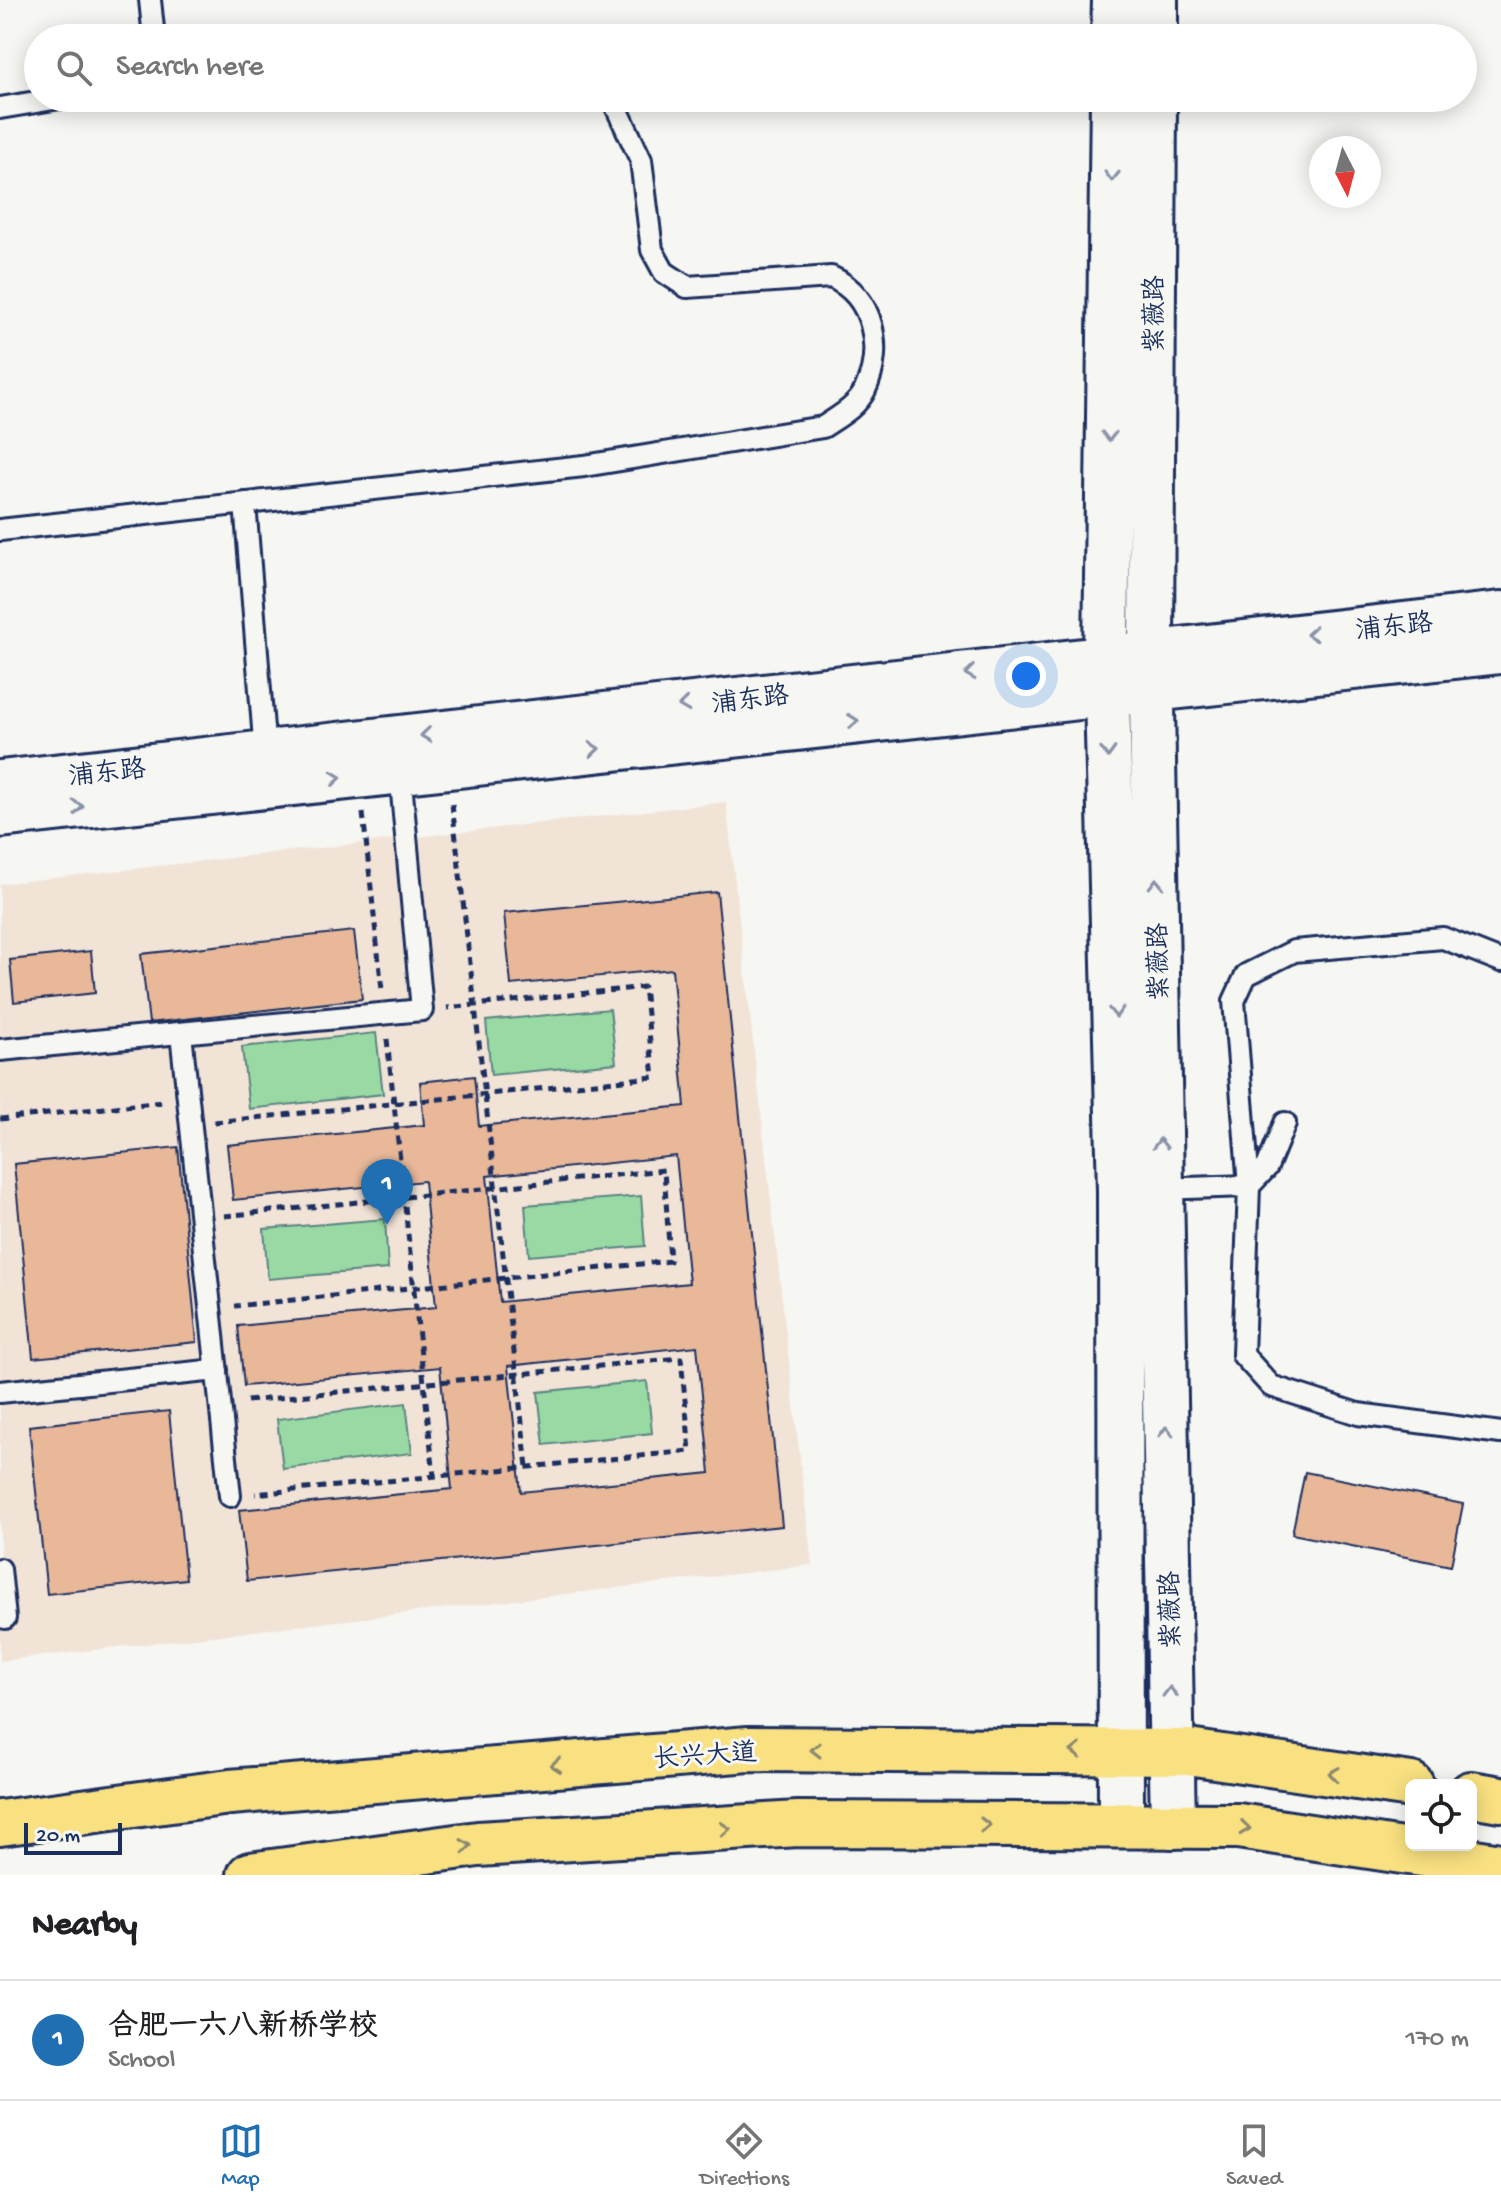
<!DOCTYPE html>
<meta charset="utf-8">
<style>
:root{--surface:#fff;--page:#f6f6f6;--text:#202124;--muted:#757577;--line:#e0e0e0;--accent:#1f6fb2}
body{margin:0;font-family:"Gochi Hand","LXGW WenKai TC",sans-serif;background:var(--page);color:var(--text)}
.controls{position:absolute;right:24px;bottom:24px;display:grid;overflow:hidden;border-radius:12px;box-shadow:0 4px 20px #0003}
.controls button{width:72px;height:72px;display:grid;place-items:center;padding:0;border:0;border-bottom:2px solid var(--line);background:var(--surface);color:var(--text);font:40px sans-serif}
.compass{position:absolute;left:1309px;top:136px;width:72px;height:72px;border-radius:50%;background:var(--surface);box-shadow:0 4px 20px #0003;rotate:174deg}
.scale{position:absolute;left:24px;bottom:20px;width:98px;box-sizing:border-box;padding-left:8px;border:4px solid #1b2f5e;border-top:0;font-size:22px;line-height:28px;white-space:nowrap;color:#1b2f5e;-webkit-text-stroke:6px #f6f6f2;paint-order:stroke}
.you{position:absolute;left:1026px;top:676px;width:28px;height:28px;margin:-20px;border:6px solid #fff;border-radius:50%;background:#1a73e8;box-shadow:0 0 0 12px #1a73e833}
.badge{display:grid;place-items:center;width:52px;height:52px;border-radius:50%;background:var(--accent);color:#fff;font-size:26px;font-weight:700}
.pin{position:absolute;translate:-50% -66px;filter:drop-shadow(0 2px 4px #0008)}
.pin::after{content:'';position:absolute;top:42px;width:28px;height:24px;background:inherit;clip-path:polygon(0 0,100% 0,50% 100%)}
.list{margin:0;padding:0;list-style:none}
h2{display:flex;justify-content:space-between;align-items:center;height:104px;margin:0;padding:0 32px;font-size:34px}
h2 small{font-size:26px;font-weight:400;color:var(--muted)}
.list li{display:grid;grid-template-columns:52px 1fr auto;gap:24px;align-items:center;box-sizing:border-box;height:120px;padding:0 32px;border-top:2px solid var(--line)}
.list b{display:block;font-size:30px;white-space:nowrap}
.list p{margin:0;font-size:26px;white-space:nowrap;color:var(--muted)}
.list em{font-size:26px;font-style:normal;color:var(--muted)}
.icon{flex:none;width:44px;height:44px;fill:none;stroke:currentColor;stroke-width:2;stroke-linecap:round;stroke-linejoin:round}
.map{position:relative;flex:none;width:1501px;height:1875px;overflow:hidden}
.search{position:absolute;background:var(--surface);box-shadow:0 4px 20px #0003;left:24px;right:24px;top:24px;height:88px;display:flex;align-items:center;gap:20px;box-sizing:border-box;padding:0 28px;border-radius:44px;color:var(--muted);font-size:30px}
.sheet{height:224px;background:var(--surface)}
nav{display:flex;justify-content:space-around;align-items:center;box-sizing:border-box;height:112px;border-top:2px solid var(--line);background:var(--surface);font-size:22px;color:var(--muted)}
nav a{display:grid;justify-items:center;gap:4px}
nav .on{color:var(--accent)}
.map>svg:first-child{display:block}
</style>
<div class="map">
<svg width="1501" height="1875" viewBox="0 0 1501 1875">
<rect width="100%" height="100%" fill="#f6f6f2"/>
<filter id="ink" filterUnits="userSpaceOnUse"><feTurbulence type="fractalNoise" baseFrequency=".0125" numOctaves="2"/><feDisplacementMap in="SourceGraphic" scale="16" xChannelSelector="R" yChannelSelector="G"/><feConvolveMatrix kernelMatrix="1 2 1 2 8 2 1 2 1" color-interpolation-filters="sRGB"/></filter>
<g filter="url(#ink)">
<path fill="#f2e3d7" d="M726,802L812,1565L0,1661V884Z"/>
<path fill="#99daa4" stroke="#5a8481" stroke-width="2" d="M610,1009L616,1063L491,1075L486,1021Z
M376,1033L383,1094L249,1109L242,1047Z
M641,1196L645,1246L529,1256L525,1205Z
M385,1219L388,1269L268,1279L264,1229Z
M647,1381L652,1433L544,1445L538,1392Z
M406,1403L412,1453L283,1469L277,1419Z"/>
<path fill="#e8b899" stroke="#1b2f5e" stroke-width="2" fill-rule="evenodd" d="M717,892L782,1526L247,1581L239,1510L452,1489L440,1367L244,1386L238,1326L436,1307L424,1181L233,1200L227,1145L424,1125L420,1082L474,1076L479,1126L685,1106L672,969L511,985L504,913ZM676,1156L689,1283L500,1302L487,1176ZM697,1346L710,1473L521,1492L508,1366Z
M354,931L362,999L149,1023L141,954Z
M91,951L95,993L14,1002L10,960Z
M178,1147L197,1342L33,1358L14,1164Z
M169,1411L186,1579L47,1594L29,1426Z
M1305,1472L1463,1504L1451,1566L1292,1534Z"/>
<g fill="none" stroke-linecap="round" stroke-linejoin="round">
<defs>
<path id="lane" d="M150,0L154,38
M0,108L60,98
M245,503L265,753
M0,530L584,466L823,427C838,417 857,407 865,390C884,349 874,296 831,277L687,287L664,272L652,250L641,160L612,98
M1501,961L1443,938L1294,951L1246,975L1234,1001L1249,1186L1243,1355L1271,1386L1358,1414L1501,1433
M181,1033L230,1496
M0,1050L422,1010L400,771
M1156,1189L1249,1186L1267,1167L1285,1123
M0,1392L217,1370
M0,1569L5,1618"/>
<path id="secondary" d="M1114,38L1115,0
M1155,38V0
M1113,98L1106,657L1120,1191L1121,1825
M1154,98L1151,652L1173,1826
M0,783L1501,614
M0,815L1501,651"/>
<path id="primary" d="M1471,1794L1501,1799
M0,1823L230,1792L749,1749L1188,1752L1411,1785
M250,1875L478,1844L798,1824L1238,1826L1501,1866"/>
</defs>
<use href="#lane" stroke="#1b2f5e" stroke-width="26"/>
<use href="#secondary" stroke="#1b2f5e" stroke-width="50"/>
<use href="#primary" stroke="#1b2f5e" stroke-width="50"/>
<path stroke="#1b2f5e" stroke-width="5" stroke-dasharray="8 6" stroke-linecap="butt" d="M452,804L527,1467
M363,813L382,990
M387,1039L434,1476
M0,1119L163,1102
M214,1122L654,1077L644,987L447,1008
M224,1216L664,1170L670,1261L235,1306
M247,1401L681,1358L690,1451L255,1494"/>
<use href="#lane" stroke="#f6f6f2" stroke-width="20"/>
<use href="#secondary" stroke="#f6f6f2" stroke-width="44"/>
<use href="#primary" stroke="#f9e181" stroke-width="44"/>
</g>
<defs><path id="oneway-chevron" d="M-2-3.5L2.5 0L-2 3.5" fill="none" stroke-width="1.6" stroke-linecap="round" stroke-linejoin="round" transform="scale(2)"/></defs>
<g stroke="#8892a8">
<use href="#oneway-chevron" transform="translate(1112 176) rotate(91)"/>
<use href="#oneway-chevron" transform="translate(1109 436) rotate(91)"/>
<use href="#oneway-chevron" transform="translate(1312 634) rotate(174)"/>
<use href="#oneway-chevron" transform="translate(970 673) rotate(173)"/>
<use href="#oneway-chevron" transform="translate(684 705) rotate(173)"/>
<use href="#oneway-chevron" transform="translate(853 721) rotate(-6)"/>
<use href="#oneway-chevron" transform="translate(426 735) rotate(174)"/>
<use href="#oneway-chevron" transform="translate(594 749) rotate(-6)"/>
<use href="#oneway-chevron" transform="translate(1108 752) rotate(88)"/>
<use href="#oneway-chevron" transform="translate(336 778) rotate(-6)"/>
<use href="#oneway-chevron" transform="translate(78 807) rotate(-6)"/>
<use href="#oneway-chevron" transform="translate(1156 884) rotate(-91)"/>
<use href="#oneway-chevron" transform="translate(1116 1012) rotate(88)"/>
<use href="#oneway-chevron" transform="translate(1160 1144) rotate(-91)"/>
<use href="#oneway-chevron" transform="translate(1166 1432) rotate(-91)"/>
<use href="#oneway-chevron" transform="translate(1170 1692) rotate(-91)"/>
</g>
<g stroke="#8a8870">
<use href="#oneway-chevron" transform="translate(816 1750) rotate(-180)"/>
<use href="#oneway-chevron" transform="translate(1076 1751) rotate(-180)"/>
<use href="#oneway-chevron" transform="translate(556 1765) rotate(175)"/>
<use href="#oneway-chevron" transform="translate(1334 1774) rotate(-171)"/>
<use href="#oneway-chevron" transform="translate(985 1825)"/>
<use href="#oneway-chevron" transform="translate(1245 1828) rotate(7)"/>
<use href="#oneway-chevron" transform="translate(725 1829) rotate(-4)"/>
<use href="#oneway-chevron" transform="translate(466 1846) rotate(-8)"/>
</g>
</g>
<g text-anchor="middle" stroke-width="6" stroke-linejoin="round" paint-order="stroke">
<g font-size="26" fill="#1b2f5e" stroke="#f6f6f2">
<text transform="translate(1153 314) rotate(-90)" y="9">紫薇路</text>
<text transform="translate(1394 625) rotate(-6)" y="9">浦东路</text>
<text transform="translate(750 698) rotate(-7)" y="9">浦东路</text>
<text transform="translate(107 771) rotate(-6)" y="9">浦东路</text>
<text transform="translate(1157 962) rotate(-91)" y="9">紫薇路</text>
<text transform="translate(1169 1610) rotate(-91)" y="9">紫薇路</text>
<text transform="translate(705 1754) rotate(-4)" y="9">长兴大道</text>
</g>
</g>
</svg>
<div class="controls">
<button><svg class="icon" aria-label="locate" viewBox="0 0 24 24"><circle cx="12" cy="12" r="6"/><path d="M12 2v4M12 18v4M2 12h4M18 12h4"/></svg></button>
</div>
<svg class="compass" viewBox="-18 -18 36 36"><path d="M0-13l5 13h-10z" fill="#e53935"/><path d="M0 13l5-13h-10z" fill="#757577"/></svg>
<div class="scale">20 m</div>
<div class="you"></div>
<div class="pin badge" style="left:387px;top:1225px">1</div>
<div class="search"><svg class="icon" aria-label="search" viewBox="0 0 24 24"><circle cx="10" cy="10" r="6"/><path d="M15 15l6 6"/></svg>Search here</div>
</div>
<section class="sheet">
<h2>Nearby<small></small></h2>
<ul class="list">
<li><span class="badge">1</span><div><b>合肥一六八新桥学校</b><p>School</p></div><em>170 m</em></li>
</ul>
</section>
<nav>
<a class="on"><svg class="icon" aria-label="map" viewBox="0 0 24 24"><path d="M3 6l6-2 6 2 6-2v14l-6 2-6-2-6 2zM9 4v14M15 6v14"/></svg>Map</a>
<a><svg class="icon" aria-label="directions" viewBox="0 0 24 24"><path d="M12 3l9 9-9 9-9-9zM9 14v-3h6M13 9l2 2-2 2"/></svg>Directions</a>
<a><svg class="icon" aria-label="saved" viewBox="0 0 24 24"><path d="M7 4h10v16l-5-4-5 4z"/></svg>Saved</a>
</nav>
